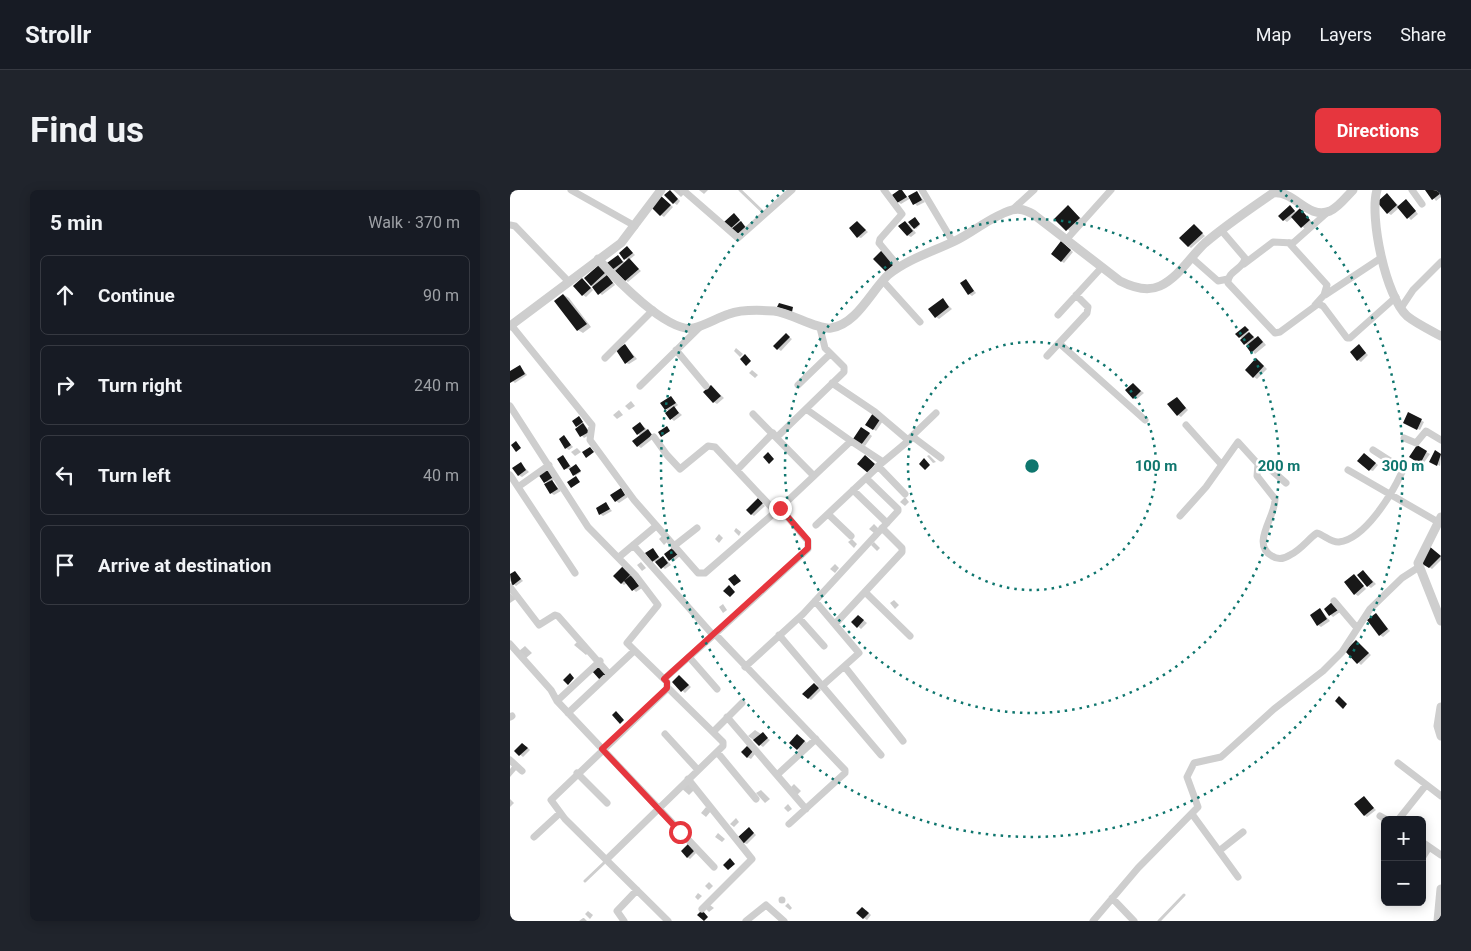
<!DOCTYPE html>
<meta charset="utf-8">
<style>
:root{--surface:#171b24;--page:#20242c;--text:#f1f3f6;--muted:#9ea1a6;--line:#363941;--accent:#e6363e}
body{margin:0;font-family:Roboto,sans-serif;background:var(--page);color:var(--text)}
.controls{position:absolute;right:15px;bottom:15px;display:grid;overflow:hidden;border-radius:8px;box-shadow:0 2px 12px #0003}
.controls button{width:45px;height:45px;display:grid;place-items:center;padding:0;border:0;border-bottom:1px solid var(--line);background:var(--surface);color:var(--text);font:25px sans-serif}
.stop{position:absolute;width:15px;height:15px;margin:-11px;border:4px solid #e6363e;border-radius:50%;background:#fff}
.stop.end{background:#e6363e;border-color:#fff;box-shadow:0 1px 5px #0008}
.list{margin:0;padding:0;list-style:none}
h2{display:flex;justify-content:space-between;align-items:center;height:65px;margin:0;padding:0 20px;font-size:21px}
h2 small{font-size:16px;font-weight:400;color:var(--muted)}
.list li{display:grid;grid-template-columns:32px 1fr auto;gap:15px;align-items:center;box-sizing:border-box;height:80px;margin:0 10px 10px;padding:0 10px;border:1px solid var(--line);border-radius:8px}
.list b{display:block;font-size:19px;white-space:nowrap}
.list em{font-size:16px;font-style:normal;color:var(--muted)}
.icon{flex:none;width:28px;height:28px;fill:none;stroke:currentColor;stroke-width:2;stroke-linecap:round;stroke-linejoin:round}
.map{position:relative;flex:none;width:931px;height:731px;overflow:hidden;border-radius:8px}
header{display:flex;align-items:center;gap:30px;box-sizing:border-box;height:70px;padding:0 25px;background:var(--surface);border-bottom:1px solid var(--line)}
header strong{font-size:24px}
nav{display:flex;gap:28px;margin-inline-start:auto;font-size:18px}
.intro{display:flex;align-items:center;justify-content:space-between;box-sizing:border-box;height:120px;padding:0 30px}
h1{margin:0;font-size:35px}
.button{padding:12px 22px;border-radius:8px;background:var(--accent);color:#fff;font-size:18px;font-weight:700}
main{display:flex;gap:30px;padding:0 30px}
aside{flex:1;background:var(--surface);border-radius:8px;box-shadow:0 2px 12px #0003}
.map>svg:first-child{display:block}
</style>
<header>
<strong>Strollr</strong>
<nav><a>Map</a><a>Layers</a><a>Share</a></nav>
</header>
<div class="intro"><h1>Find us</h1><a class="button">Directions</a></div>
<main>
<aside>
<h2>5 min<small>Walk · 370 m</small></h2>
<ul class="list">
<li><svg class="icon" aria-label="ahead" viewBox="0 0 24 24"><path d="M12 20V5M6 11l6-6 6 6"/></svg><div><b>Continue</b></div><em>90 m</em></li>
<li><svg class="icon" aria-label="right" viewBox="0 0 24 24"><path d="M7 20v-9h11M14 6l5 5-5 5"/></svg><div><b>Turn right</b></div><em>240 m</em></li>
<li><svg class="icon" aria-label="left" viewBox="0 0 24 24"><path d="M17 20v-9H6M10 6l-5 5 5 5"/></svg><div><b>Turn left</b></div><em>40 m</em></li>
<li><svg class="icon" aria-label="arrive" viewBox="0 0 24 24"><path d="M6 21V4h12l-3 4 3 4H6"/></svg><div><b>Arrive at destination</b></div></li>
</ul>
</aside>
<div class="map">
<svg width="931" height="731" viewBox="0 0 931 731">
<rect width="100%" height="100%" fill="#fff"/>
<path fill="#0003" d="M163,0H170L174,4L171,7Z
M189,0H198L194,4Z
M391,0L398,8L407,2L415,12L407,16L401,8L391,14L388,12Z
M918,0H931V7L926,11Z
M163,3L170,11L167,15L164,13Z
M877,4L889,16L896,11L899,13L908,24L901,30L889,18L881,25L878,23Z
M152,7L163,17L154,27L151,25Z
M558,17L574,31L562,43L546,29Z
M780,17L787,23L793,22L802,32L795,39L783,27L777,32L774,30L770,26Z
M224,24L239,40L230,48L215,32Z
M406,29L410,35L406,39L400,36L406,43L401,47L397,45L395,32L403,37Z
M347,32L358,42L351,48L348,47Z
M685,36L695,46L681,58L678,56Z
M554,55L563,62L554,73L551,71Z
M118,58L125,65L119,70L131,81L118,92L103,79L108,66L115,73L118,70L115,69Z
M90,76L105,95L92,105L81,95Z
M73,90L83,100L76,107L73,105Z
M456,90L466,103L462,106L459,104Z
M54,105L59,108L81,137L73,143L68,140Z
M433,110L442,119L429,129L426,127Z
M736,138L739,141L737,142L746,149L748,147L751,149L756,155L745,164L730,147Z
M279,147L282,149L271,161L268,159Z
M115,155L127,169L119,174L116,173Z
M849,156L858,165L851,172L848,170Z
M226,158L233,164L230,167L224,161Z
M749,171L757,179L747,189L744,187Z
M10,176L17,185L5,193L0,189V182Z
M242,180L248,185L245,188L239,183Z
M623,194L634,203L627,209L624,208Z
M201,196L214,208L207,214L204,212Z
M161,207L168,215L164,218L172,225L164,231L156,224L159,221L156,219Z
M667,208L678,220L671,227L668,225Z
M121,211L125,216L119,220L115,216Z
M109,220L113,225L107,229L103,225Z
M364,224L373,231L366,241L357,234Z
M899,224L914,232L910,240L895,232Z
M70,228L81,244L74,248L66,239L69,237L67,236Z
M130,233L145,247L131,258L128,256L131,246L128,244Z
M355,240L362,246L355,256L352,254Z
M54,247L63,257L59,260L56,258Z
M907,257L920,264L913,274L901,267Z
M67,258L71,262L65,266L61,262Z
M926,262L931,265L930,276L921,271Z
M419,265L426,272L423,273L417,266Z
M53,266L62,278L67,276L71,282L65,286L61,279H55Z
M857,266L868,275L863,281L860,280Z
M11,274L19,282L12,287L8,285Z
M30,285L47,288L42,291L51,301L44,305L41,303L38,294Z
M111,299L118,307L109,313L106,311Z
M395,307L399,312L395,316L390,312Z
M251,312L255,316L244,326L241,324Z
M96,314L102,321L93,326L90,324Z
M364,334L369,339L364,343L359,339Z
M226,338L231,342L229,346L224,341Z
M209,344L213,348L209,353L205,349Z
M152,346L157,352L154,355L149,349Z
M342,349L347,354L344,358L338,352Z
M364,352L370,358L367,361L361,355Z
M163,359L170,366L163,372L160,370Z
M143,360L151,369H156L161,375L155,379L147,372L142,371Z
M922,360L931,367V370L922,379L911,372Z
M131,372L136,378L132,381L127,375Z
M325,374L329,378L325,383L320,379Z
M114,376L132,398L126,402L117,393L114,395L111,393Z
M853,381L866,394L861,398L858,396Z
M5,382L13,391L6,396L0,391V386Z
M844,386L856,399L848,406L845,404Z
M0,403L6,409L0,413Z
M384,410L389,415L385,419L380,413Z
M213,414L217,420L213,423L209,417Z
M826,415L830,422L823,427L815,419Z
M810,419L820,431L811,437L808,435Z
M866,425L880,441L873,447L870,445Z
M351,428L357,433L351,439L343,432Z
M69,450L80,461L76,465L64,455Z
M846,451L861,465L851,475L837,461Z
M15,456L22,463L16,468L9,461Z
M170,486L181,497L175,503L163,492Z
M304,494L311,500L301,510L298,508Z
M245,540L260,550L253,557L238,546Z
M290,547L297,553L291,561L288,559Z
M16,556L20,560L13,567L6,561Z
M237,557L245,564L241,569L237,567Z
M3,575L7,579L0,587V579Z
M177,592L185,599L179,605L171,598Z
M284,594L291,601L287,605L281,597Z
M251,600L260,609L255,613L246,603Z
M854,608L866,620L857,627L854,625Z
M0,609L4,613L0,617Z
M278,614L282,619L278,622L274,618Z
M196,617L201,621L196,627L191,623Z
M226,628L229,632L224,637L220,634Z
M239,638L246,645L237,654L234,653Z
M208,643L215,649L212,652L205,647Z
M182,658L186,663L180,669L177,667Z
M199,692L203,696L199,700L195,696Z
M188,703L192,706L188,710L185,707Z
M268.5 710a3.5 3.5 0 1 1 7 0a3.5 3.5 0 1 1-7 0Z
M278,713L282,718L280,720L275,716Z
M200,715L204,718L199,722L195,718Z
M356,720L361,725L357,730L354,728Z
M78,721L83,725L80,729L75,724Z
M73,728H74L77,731H69Z"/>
<path fill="#181818" d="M160,0L168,9L163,14L154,5Z
M389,0H392L397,7L387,13L382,5Z
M915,0H931V3L922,10Z
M407,1L412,10L403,15L398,6Z
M877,3L887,15L877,24L867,12Z
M151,6L161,15L150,26L141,17Z
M896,9L906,21L897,29L887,17Z
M558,15L570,28L556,41L544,29Z
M780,15L785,21L773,31L768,26Z
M790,18L800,30L791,38L781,27Z
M224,23L230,30L220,39L214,32Z
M405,27L410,34L404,39L398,32Z
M231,31L236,38L226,47L220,40Z
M347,31L356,40L347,48L339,38Z
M395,31L403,41L397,46L388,36Z
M684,34L693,43L678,57L669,48Z
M551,51L561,60L551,72L541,64Z
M117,56L123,63L114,70L109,63Z
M372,60L385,73L376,82L363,69Z
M108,65L113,72L102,80L97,73Z
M119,68L129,79L115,91L105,81Z
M90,74L96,82L81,96L74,88Z
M97,85L103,93L88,105L82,97Z
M72,88L81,98L72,106L63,96Z
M456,89L464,101L458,105L450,93Z
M53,104L77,134L67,141L44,111Z
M433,108L439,117L425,128L418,119Z
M269,113L283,117L282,122L267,117Z
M735,136L739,140L729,148L725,144Z
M739,142L744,147L734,155L730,150Z
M276,143L280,147L267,160L263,156Z
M748,146L753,152L741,163L736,156Z
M115,154L124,167L115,174L106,160Z
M849,154L856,163L847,171L840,162Z
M235,164L241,171L236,176L230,169Z
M746,168L754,176L743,188L735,180Z
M10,175L15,184L0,193V181Z
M623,193L631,201L623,209L615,200Z
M201,195L211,206L203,213L193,202Z
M161,206L166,213L155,220L150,213Z
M667,207L676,218L667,226L657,214Z
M164,216L169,223L160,230L155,223Z
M898,222L912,229L907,240L893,233Z
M363,223L371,228L363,240L355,235Z
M69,226L73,232L66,237L62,231Z
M130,232L135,239L127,245L122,238Z
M73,233L79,242L70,247L65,239Z
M157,236L160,241L151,247L148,242Z
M351,237L360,243L351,255L343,249Z
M138,239L142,245L127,257L122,251Z
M54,245L61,255L55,259L49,249Z
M6,251L11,258L6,262L1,255Z
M907,255L917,261L910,274L899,267Z
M80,257L84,262L76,268L72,262Z
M925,260L931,264L927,276L919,272Z
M258,262L264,269L259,274L253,267Z
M854,263L866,273L859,281L847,271Z
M53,265L60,276L54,280L47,269Z
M355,265L365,274L358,283L347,274Z
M414,268L420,275L415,280L409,274Z
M11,272L16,280L8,286L2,278Z
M66,274L71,281L63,286L59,279Z
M39,277L45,286L34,293L28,284Z
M66,286L70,292L61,298L57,292Z
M42,290L48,299L40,304L34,294Z
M111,298L115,305L105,312L100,305Z
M248,308L253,313L241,325L236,320Z
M96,312L100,319L89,325L86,318Z
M919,356L931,366L919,378L909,372Z
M143,358L149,367L142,372L135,363Z
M162,358L168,364L159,371L154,364Z
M153,366L158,373L151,379L145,372Z
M114,375L122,383L111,394L103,386Z
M853,380L863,392L857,397L847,385Z
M5,381L11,389L2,396L0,384Z
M225,384L231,391L224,396L218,389Z
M844,384L854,396L844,405L834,392Z
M121,385L129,396L122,401L114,391Z
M219,395L225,402L220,407L213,401Z
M822,412L828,420L819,426L814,419Z
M810,418L817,429L807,436L800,425Z
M866,423L878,439L869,446L857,430Z
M348,425L354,430L347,438L341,432Z
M846,450L859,463L847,474L835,461Z
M89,474L97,483L90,490L82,481Z
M60,483L64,488L58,495L53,490Z
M169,485L179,495L171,502L162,492Z
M304,493L309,498L298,509L292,504Z
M829,506L837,514L833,519L825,511Z
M106,521L114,530L110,534L102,525Z
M253,542L258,548L249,556L243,550Z
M287,544L295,551L287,560L279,553Z
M12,553L18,558L9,566L4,561Z
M237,556L243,561L237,568L231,562Z
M854,606L864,618L854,626L844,614Z
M239,637L244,643L233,654L227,648Z
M178,654L184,661L177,668L171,661Z
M220,668L225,674L218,680L213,675Z
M352,717L359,723L353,729L346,723Z
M192,720L198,727L194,731L187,725Z"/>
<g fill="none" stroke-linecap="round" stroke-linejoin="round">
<path stroke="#cecece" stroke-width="3" d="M230,0L255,24
M75,691L96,671
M649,731L674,705"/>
<path stroke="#cecece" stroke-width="7" d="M61,0L125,36
M173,0L228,48L282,0
M374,0L392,24L370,49L369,53L389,77
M412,0L443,52
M902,0L912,14
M502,20L524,0
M0,35L5,36L58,91
M711,40L735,68C733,80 718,80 718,93L765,143L770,142L808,114L813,116L837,148H840L886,107
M556,50L601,0
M779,53L817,95L814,105L805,115
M682,68L708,91L718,89
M734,74L763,52L783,53L819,21
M373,91L410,132
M815,105L871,68
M891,118L903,100L931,72
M548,125L592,77
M1,135L82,235L80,250L124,310L188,383H195L270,318L298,351V359L205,444L335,580V583L279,634
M549,153L635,230
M166,160L196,196
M537,166L577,123L578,117L566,105
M95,168L143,120
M322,193L365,222L398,250
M288,195L320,164
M130,196L191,136
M0,216L78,337L126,386L148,415L117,453L157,492V499L41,610L55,629L158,731
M296,219L341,251
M243,224L304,286
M676,235L711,274
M144,247L157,265L170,279L198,256L205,257L265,321
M267,247L334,182V177L315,158L310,138
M401,247L426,223
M894,248L906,253L916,241L931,250
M748,274L760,279L776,293
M368,276L395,304
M227,280L263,243
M838,280L928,332
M0,285L65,383
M8,297L39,275
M343,300L377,333
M270,318L341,251L373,272L403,247L431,268
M318,324L341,346
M670,326L696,297L728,252L748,274L747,286L765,309C766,326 740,354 762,366C768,370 774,369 780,365C791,360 798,349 807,343C814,345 822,353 829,352C855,349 882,304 892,282L891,278L863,260
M306,335L373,272
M123,355L203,445
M164,356L187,338
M109,367L146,336
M0,397L29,435L45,425L48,426L99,484
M355,402L400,446
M305,411L349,463L312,496
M824,411L847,438
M289,428L314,456
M325,434L392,362V358L372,338
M269,445L371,565
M0,454L41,500L47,511L204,677
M179,467L207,499
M235,477L293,424L388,321V319L356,288
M335,477L393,551
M154,489L205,444
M47,511L90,471
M58,523L124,461
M0,527L2,526
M217,527L296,619
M203,542L232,513
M155,544L188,580
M207,562L246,609
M0,570L12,581
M888,573L931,606
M67,583L97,613
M267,585L306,549
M178,589L242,669L192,719
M682,624L728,687
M870,626L877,630
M888,630L916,595
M24,647L50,623
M912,652L931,665
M709,661L733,642
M912,668L919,657
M96,670L213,556V552L157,497
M602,708L624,731
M114,731L107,721L127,700
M236,731L256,715L274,731
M583,731L628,678L688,617L677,587L684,573L711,567L764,519L813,481L832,462L860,419L892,388L909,377"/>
<path stroke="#cecece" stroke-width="9" d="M867,0C859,27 876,107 897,126C907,134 920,140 931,146
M88,69C105,88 158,144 184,138C196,135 207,128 219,124C232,119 250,120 264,121C281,123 308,140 321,138C347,134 361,101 378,85C398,69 422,62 445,51C464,42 481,26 502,20C510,18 515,20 523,24L610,91C622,97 637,102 650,96C669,87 680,67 695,53C716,35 740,19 763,3C785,0 797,30 820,21C829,17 836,7 843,0
M0,136L111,53L151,0
M931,327L908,373L931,431
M931,517L928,536L931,546
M928,731L931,699"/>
</g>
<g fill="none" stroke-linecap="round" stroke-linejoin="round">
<path stroke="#e6363e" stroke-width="6" d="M170,642L92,559L157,498V492L154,489L298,358V350L270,318"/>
</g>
<g fill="none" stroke="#0f766e" stroke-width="2.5" stroke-dasharray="2.5 5">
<circle cx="522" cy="276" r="124"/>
<circle cx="522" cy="276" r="247"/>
<path d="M770 0A371 371 0 1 1 274 0"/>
</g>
<circle cx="522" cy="276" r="8" fill="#0f766e" stroke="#fff" stroke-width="2.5"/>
<g font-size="15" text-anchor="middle" font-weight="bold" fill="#0f766e" stroke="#fff" stroke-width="5" stroke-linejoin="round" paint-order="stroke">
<text x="646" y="281">100 m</text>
<text x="769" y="281">200 m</text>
<text x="893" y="281">300 m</text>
</g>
</svg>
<div class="controls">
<button>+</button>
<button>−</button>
</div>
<div class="stop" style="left:170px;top:642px"></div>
<div class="stop end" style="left:270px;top:318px"></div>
</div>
</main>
